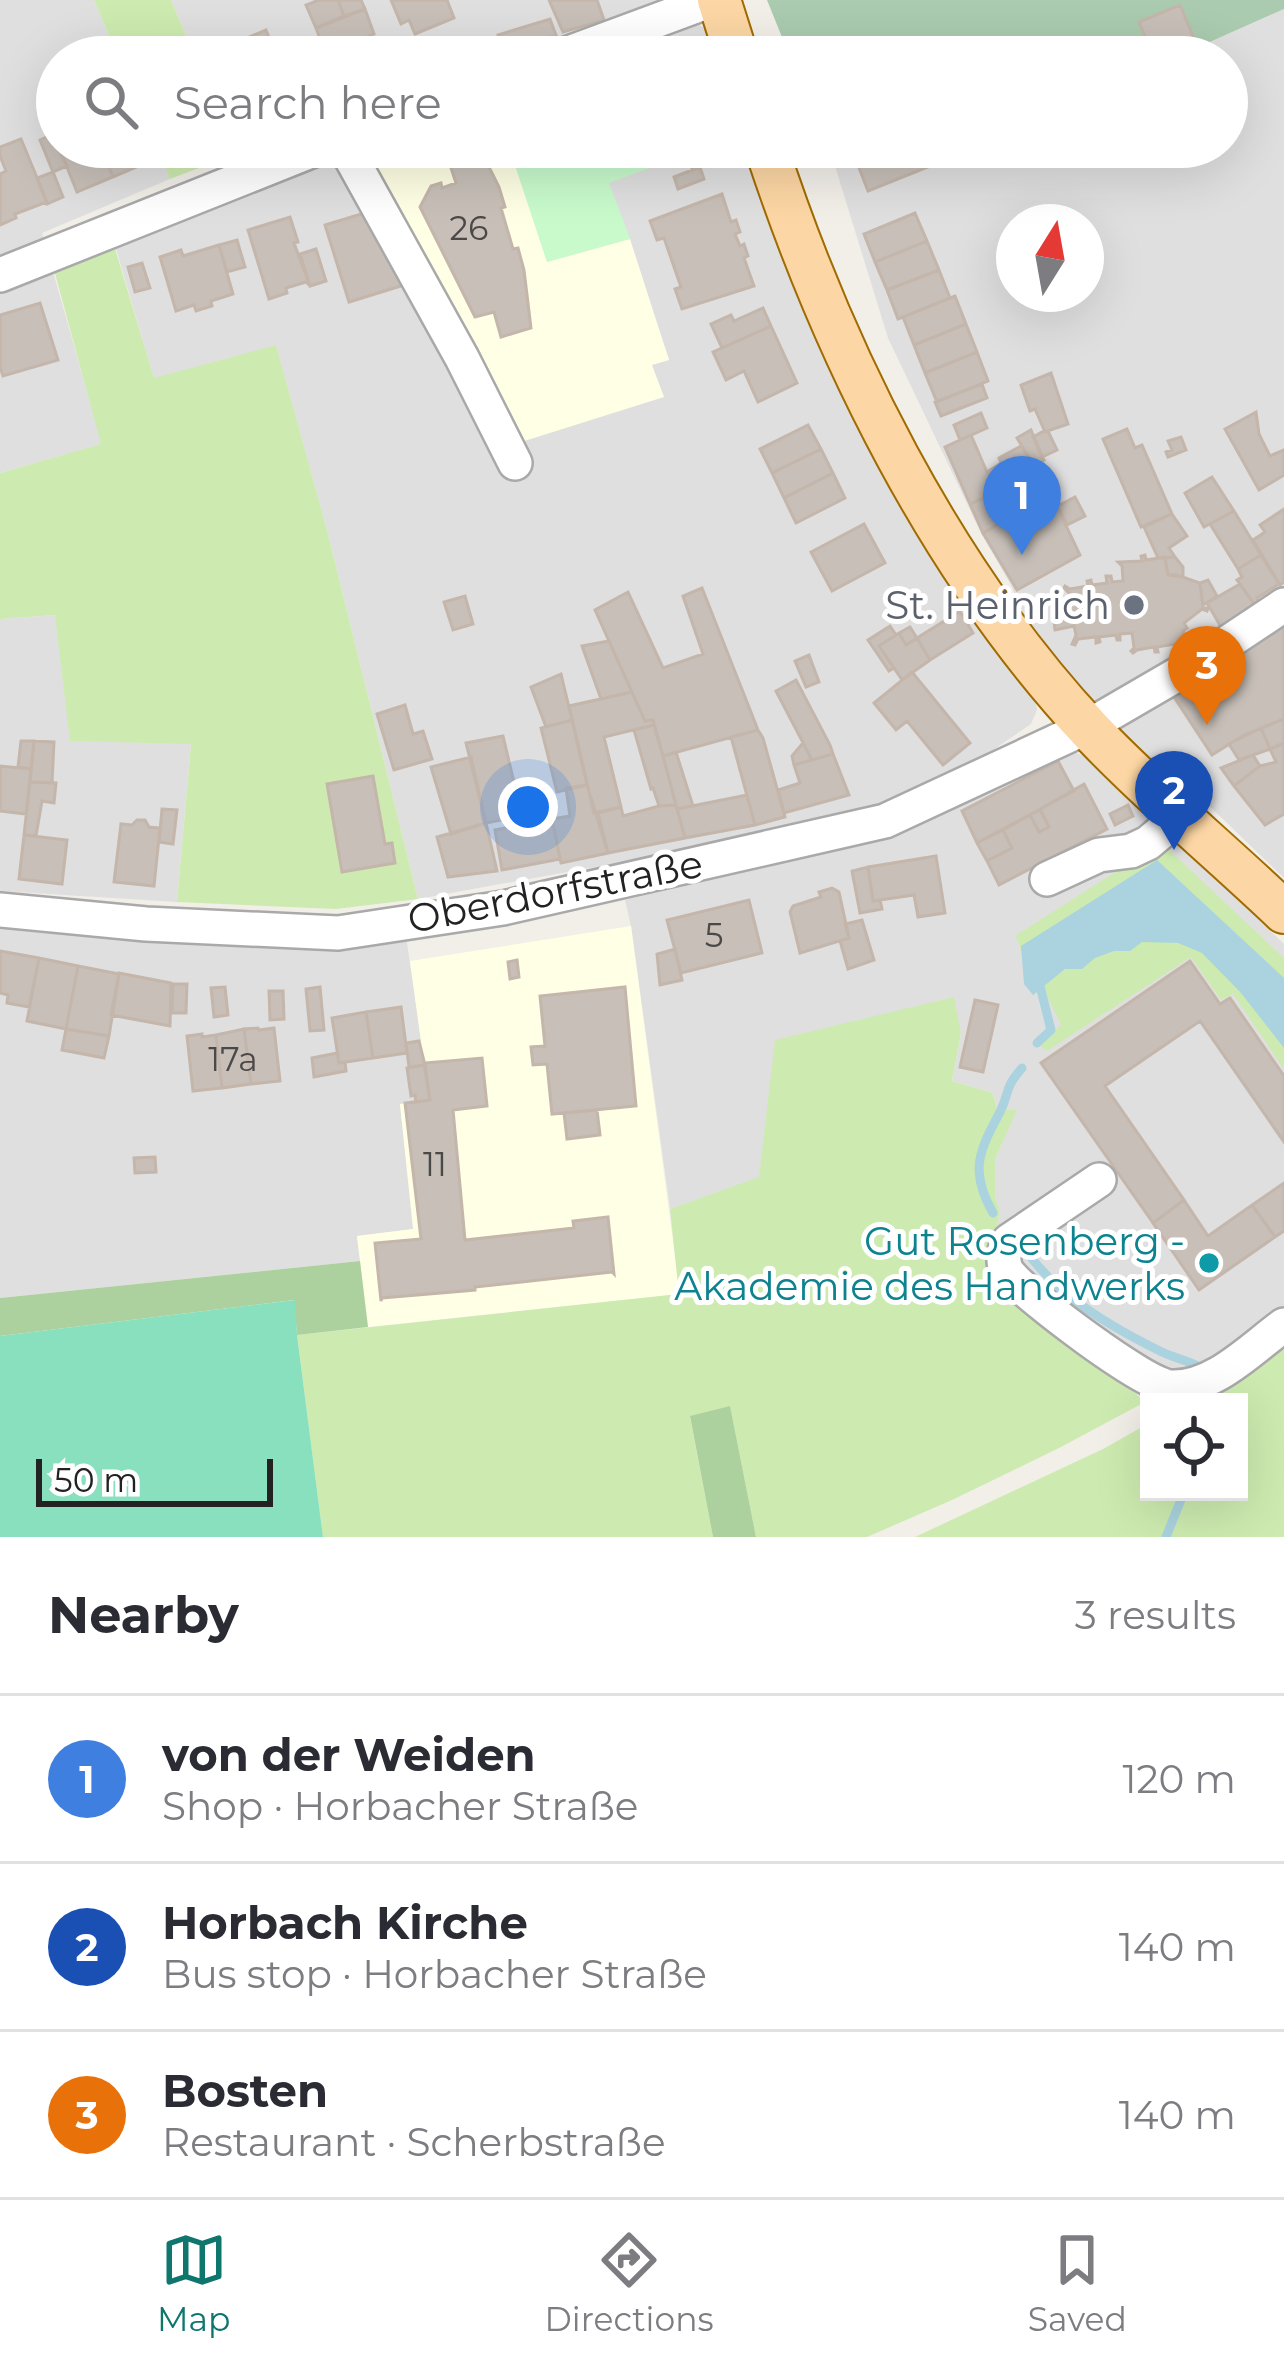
<!DOCTYPE html>
<meta charset="utf-8">
<style>
:root{--surface:#fff;--page:#f2f2f3;--text:#2b2b33;--muted:#7c7c81;--line:#e1e1e2;--accent:#0f766e}
body{margin:0;font-family:Montserrat,sans-serif;background:var(--page);color:var(--text)}
.controls{position:absolute;right:36px;bottom:36px;display:grid;overflow:hidden;border-radius:0px;box-shadow:0 12px 48px #0002}
.controls button{width:108px;height:108px;display:grid;place-items:center;padding:0;border:0;border-bottom:3px solid var(--line);background:var(--surface);color:var(--text);font:60px sans-serif}
.compass{position:absolute;left:996px;top:204px;width:108px;height:108px;border-radius:50%;background:var(--surface);box-shadow:0 12px 48px #0002;rotate:11deg}
.scale{position:absolute;left:36px;bottom:30px;width:237px;box-sizing:border-box;padding-left:12px;border:6px solid #222;border-top:0;font-size:33px;line-height:42px;white-space:nowrap;color:#222;-webkit-text-stroke:9px #fff;paint-order:stroke}
.you{position:absolute;left:528px;top:807px;width:42px;height:42px;margin:-30px;border:9px solid #fff;border-radius:50%;background:#1a73e8;box-shadow:0 0 0 18px #1a73e833}
.badge{display:grid;place-items:center;width:78px;height:78px;border-radius:50%;background:var(--accent);color:#fff;font-size:39px;font-weight:700}
.pin{position:absolute;translate:-50% -99px;filter:drop-shadow(0 3px 6px #0008)}
.pin::after{content:'';position:absolute;top:63px;width:42px;height:36px;background:inherit;clip-path:polygon(0 0,100% 0,50% 100%)}
.list{margin:0;padding:0;list-style:none}
h2{display:flex;justify-content:space-between;align-items:center;height:156px;margin:0;padding:0 48px;font-size:51px}
h2 small{font-size:39px;font-weight:400;color:var(--muted)}
.list li{display:grid;grid-template-columns:78px 1fr auto;gap:36px;align-items:center;box-sizing:border-box;height:168px;padding:0 48px;border-top:3px solid var(--line)}
.list b{display:block;font-size:45px;white-space:nowrap}
.list p{margin:0;font-size:39px;white-space:nowrap;color:var(--muted)}
.list em{font-size:39px;font-style:normal;color:var(--muted)}
.icon{flex:none;width:66px;height:66px;fill:none;stroke:currentColor;stroke-width:2;stroke-linecap:round;stroke-linejoin:round}
.map{position:relative;flex:none;width:1284px;height:1537px;overflow:hidden}
.search{position:absolute;background:var(--surface);box-shadow:0 12px 48px #0002;left:36px;right:36px;top:36px;height:132px;display:flex;align-items:center;gap:30px;box-sizing:border-box;padding:0 42px;border-radius:66px;color:var(--muted);font-size:45px}
.sheet{height:660px;background:var(--surface)}
nav{display:flex;justify-content:space-around;align-items:center;box-sizing:border-box;height:168px;border-top:3px solid var(--line);background:var(--surface);font-size:33px;color:var(--muted)}
nav a{display:grid;justify-items:center;gap:6px}
nav .on{color:var(--accent)}
.map>svg:first-child{display:block}
</style>
<div class="map">
<svg width="1284" height="1537" viewBox="0 0 1284 1537">
<rect width="100%" height="100%" fill="#f2efe9"/>
<path fill="#e0dfdf" fill-rule="evenodd" d="M0,0H94L118,57H57V147H157L170,179L42,233L102,444L0,473Z
M171,0H673L511,57H195Z
M1284,9V878L1166,764L1157,772L1086,697L1029,630L1011,585L982,535L888,338L835,166L881,147H1227V57H1176ZM1014,222H1086V294H1014Z
M695,22L715,35L723,57H608Z
M364,147L518,443L652,364L669,359L608,183L644,147H755L1035,695L1037,710L1031,724L952,778L906,796L823,820L700,848L418,899L327,530L276,346L154,379L114,242Z
M55,615L191,743L177,902L0,891V619Z
M1070,751L1091,758L1284,944V1334L1185,1402H1149V1404L1103,1364L1008,1299L987,1267L986,1246L996,1229L1000,1211L995,1197V1159L1016,1110H997L993,1093L952,1081L961,1033L759,1178L670,1209L631,926L625,900L904,829L939,815L1059,752Z
M0,922L406,936L430,1100L400,1105L414,1229L357,1236L360,1261L0,1298Z"/>
<path fill="#ffffe5" d="M364,147H509L547,262L630,239L669,360L652,365L664,397L518,443Z
M631,926L680,1294L368,1327L357,1236L413,1229L400,1104L429,1101L410,961Z"/>
<path fill="#cdebb0" d="M94,0H171L195,57H118Z
M157,147H233L236,154L170,179Z
M113,242L154,378L276,345L327,530L418,899L336,909L177,902L191,744L70,741L55,615L0,619V473L101,444L53,266Z
M1165,846L1284,958V1069L1233,994L1221,1000L1191,957L1047,1051L1041,1046L1061,1025L1043,988L1033,995C1019,977 1027,955 1015,936L1125,866Z
M954,997L961,1033L952,1081L993,1093L997,1110H1017L995,1159V1197L1000,1211L996,1229L986,1246L987,1267L1008,1299L1103,1364L1145,1402L1061,1447L952,1500L867,1537H756L730,1407L690,1417L713,1537H323L297,1335L679,1294L670,1209L759,1177L775,1040Z
M1284,1334V1537H915L1103,1449L1149,1423V1492H1239V1402H1185Z"/>
<path fill="#add19e" d="M360,1261L368,1327L297,1335L294,1300L0,1336V1298Z
M730,1406L756,1537H713L690,1416Z"/>
<path fill="#aacbaf" d="M767,0H1284V9L1176,57H790Z"/>
<path fill="#c8facc" d="M509,147H644L652,167L609,183L630,239L547,262Z"/>
<path fill="#88e0be" d="M295,1300L297,1335L323,1537H0V1336Z"/>
<path fill="#aad3df" d="M1157,860L1284,978V1048L1241,993L1202,953L1178,943L1142,942L1130,951H1114L1095,958L1082,969H1065L1033,995L1024,984L1021,946Z"/>
<g fill="none" stroke-linecap="round" stroke-linejoin="round">
<path stroke="#aad3df" stroke-width="9" d="M1037,1043L1051,1030L1038,978
M993,1213C969,1171 979,1151 1000,1112C1010,1092 1004,1088 1022,1068
M1027,1252C1059,1297 1113,1328 1162,1352C1176,1359 1192,1361 1205,1370
M1212,1402L1213,1396
M1166,1537L1184,1492"/>
</g>
<path fill="#c7bfb8" stroke="#c4b6ab" stroke-width="3" d="M319,0H338L344,16L316,28L306,5Z
M338,0H361L365,9L344,16Z
M391,0H447L454,18L415,34L409,20L401,24Z
M549,0H597L604,20L563,32Z
M1180,5L1198,48L1175,57H1154L1139,22Z
M365,9L374,34L365,38L372,53L362,57H327L316,28Z
M550,19L556,35L505,54L498,35Z
M266,30L277,57H232L228,46Z
M699,45L703,57H662Z
M56,133L57,147L67,166L53,172L40,140Z
M21,139L47,202L15,214L16,218L0,225V174L6,171L0,156V147Z
M59,147H101L113,177L77,192Z
M101,147H142L148,162L113,177Z
M452,147H479L499,187L505,207L501,208L513,249L518,248L524,270L531,328L501,337L494,312L475,317L420,207L431,186L441,183L442,188L456,183L447,156Z
M684,147H734L737,155L692,169Z
M902,147H926L933,165L868,191L858,165Z
M926,147H943L947,159L933,165Z
M700,167L704,179L678,189L674,177Z
M53,172L63,197L47,204L37,178Z
M722,194L731,222L736,220L740,232L735,234L740,246L744,244L748,256L744,258L754,286L682,309L675,289L681,287L664,238L657,240L650,221Z
M374,210L404,285L349,302L325,225Z
M915,213L927,241L875,262L864,234Z
M290,217L298,242L294,243L310,286L306,282L286,288L287,293L269,299L248,230Z
M237,240L245,267L227,272L219,245Z
M927,241L939,270L887,290L875,262Z
M219,245L233,294L211,301L212,306L196,311L194,305L176,311L160,257L181,250L183,256Z
M316,249L326,281L310,286L300,254Z
M142,263L150,288L135,292L128,267Z
M939,270L950,298L898,319L887,290Z
M955,296L966,324L914,345L903,317Z
M40,303L58,360L3,376L0,367V315Z
M763,308L771,326L722,348L711,324L731,315L734,321Z
M966,324L977,352L925,373L914,345Z
M771,326L797,383L758,402L744,371L726,380L713,352Z
M977,352L988,381L937,402L925,373Z
M1051,373L1068,424L1045,432L1035,409L1030,411L1021,385Z
M982,384L987,398L941,416L935,402Z
M1256,412L1259,434L1270,456L1284,450V475L1259,490L1225,429Z
M981,413L987,428L960,440L954,425Z
M808,425L821,449L772,473L760,449Z
M1127,429L1135,448L1142,445L1172,514L1141,527L1103,439Z
M1031,430L1044,460L1037,464L1039,466L1036,469L1017,438Z
M1044,431H1048L1057,450L1042,457L1033,437Z
M971,435L996,493L970,504L945,447Z
M1181,437L1186,450L1168,457L1166,452L1172,450L1168,441Z
M1021,446L1033,464L995,490L987,472L1001,463L999,458Z
M821,449L833,473L784,498L772,473Z
M1033,464L1051,494L983,533L970,504L996,493L995,490L1017,477L1016,474Z
M833,473L845,498L796,523L784,498Z
M1212,477L1234,511L1204,527L1185,493Z
M1051,494L1080,555L1017,590L983,533Z
M1075,497L1085,516L1067,525L1058,506Z
M1284,509V582L1280,585L1253,540L1265,532L1260,525Z
M1234,511L1261,555L1238,569L1210,524Z
M1172,514L1187,536L1169,548L1175,557L1158,558L1144,527Z
M864,524L885,563L832,591L811,552Z
M1145,555L1146,560L1165,557L1168,575H1177L1200,583L1203,608H1208L1207,611L1202,609L1184,623L1187,628L1184,630L1179,647L1175,644L1157,647L1158,652H1155L1154,647L1137,650L1133,653L1131,651L1134,648L1132,633L1120,634V640H1117L1116,635L1099,637L1100,642L1096,643V637L1078,639L1075,645L1072,644L1076,635L1074,626L1055,630L1052,606L1071,604L1070,594L1064,588L1065,586L1070,589L1088,586L1087,581L1091,580L1092,585L1107,583L1106,576H1111L1112,582L1123,581L1122,566L1118,562L1142,561L1141,556Z
M1261,555L1279,584L1257,598L1259,601L1254,604L1237,580L1242,577L1238,569Z
M1175,557L1183,567V577L1168,575L1165,558Z
M1208,580L1217,596L1203,605L1200,583Z
M1240,584L1254,604L1221,627L1207,603Z
M702,588L758,730L663,756L653,720L645,721L595,610L628,592L663,668L703,654L683,596Z
M465,596L473,624L453,630L444,602Z
M960,611L973,633L930,660L917,638Z
M1284,622V719L1244,735L1212,755L1172,694Z
M890,626L896,635L879,646L894,668L889,671L868,640Z
M910,627L917,638L906,645L899,633Z
M899,633L906,645L917,638L930,660L902,680L879,646Z
M609,641L632,692L601,699L582,646Z
M809,655L819,682L806,687L795,661Z
M912,672L970,743L943,765L907,721L896,730L874,703Z
M561,674L572,720L546,727L531,687Z
M796,680L830,745L833,754L812,760L776,691Z
M632,692L645,721L653,720L654,725L604,737L621,807L594,813L569,706Z
M405,705L413,734L423,731L432,759L394,770L377,714Z
M1284,719V743L1270,749L1261,728Z
M572,720L587,785L557,792L541,728Z
M654,725L663,756L676,805L659,806L653,788L651,789L634,730Z
M1261,728L1270,749L1239,760L1229,744Z
M758,730L763,738L785,817L755,825L731,737Z
M503,736L522,816L486,823L466,743Z
M21,741H34L31,769L18,767Z
M34,741L54,742L52,783L30,782Z
M803,743L812,760L794,765L792,756Z
M1284,743V814L1265,825L1234,786L1260,766L1276,762L1270,749Z
M676,752L693,806L677,809L663,756Z
M833,754L849,795L784,813L778,790L800,783L794,765Z
M1253,755L1260,766L1234,786L1221,768Z
M471,757L486,823L451,834L431,767Z
M1058,761L1074,791L977,843L962,811Z
M0,766L31,769L26,814L0,811Z
M373,776L385,844L392,843L395,863L342,872L327,784Z
M30,782L56,783L54,803L42,801L36,836L24,835Z
M1084,784L1107,829L999,885L987,861L1012,848L1003,830L1030,815L1039,832L1049,827L1040,809Z
M587,785L608,853L561,863L552,819L570,816L566,788Z
M747,795L755,825L685,838L677,809Z
M676,805L685,838L608,853L598,813L621,807L623,816L659,806Z
M1128,805L1133,816L1115,825L1110,814Z
M162,809L177,810L173,844L159,842Z
M1040,810L1049,827L1039,832L1030,815Z
M552,819L560,859L502,870L495,830Z
M137,820H145L149,827L160,828L154,886L114,882L121,824L132,825Z
M486,823L497,871L448,877L437,837Z
M1003,830L1012,848L987,861L977,843Z
M24,835L67,840L62,884L19,879Z
M936,856L945,913L918,917L914,895L873,901L868,867Z
M868,867L873,901L880,900L882,909L860,913L852,871Z
M832,888L839,892L849,938L800,953L790,912L793,906L821,897L819,892Z
M749,900L762,953L681,973L667,920Z
M862,920L874,960L848,969L840,941L849,938L845,924Z
M675,949L682,980L660,985L657,954Z
M0,951L39,958L29,1007L7,1003L8,995L0,993Z
M39,958L78,966L66,1029L27,1021Z
M517,960L519,977L510,979L508,962Z
M1190,961L1220,1004L1230,998L1284,1076V1142L1200,1021L1105,1086L1184,1200L1153,1223L1041,1063Z
M78,966L119,974L109,1036L66,1029Z
M119,973L171,983L170,1026L111,1015Z
M173,984H187L186,1013H172Z
M225,987L228,1015L214,1017L211,988Z
M320,987L324,1030L310,1031L306,989Z
M625,987L636,1106L552,1114L547,1064L533,1065L531,1047L545,1046L540,996Z
M269,991H283L284,1019L270,1020Z
M975,1000L998,1005L983,1072L960,1067Z
M401,1007L407,1053L373,1058L366,1012Z
M366,1012L373,1058L339,1063L332,1018Z
M258,1028L259,1030L274,1028L280,1081L251,1084L244,1029Z
M66,1029L109,1036L104,1058L62,1050Z
M244,1029L251,1084L222,1088L216,1035Z
M202,1034V1037L216,1035L222,1088L193,1091L187,1036Z
M419,1041L425,1065L409,1067L406,1043Z
M337,1053L339,1063L345,1062L346,1071L314,1077L312,1058Z
M482,1058L487,1106L453,1110L465,1240L574,1228L573,1221L608,1217L614,1274L612,1272L475,1287V1290L382,1298L381,1301L375,1243L421,1239L405,1103L430,1100L424,1063Z
M425,1065L430,1100L416,1102L415,1095L411,1096L407,1068Z
M597,1110L600,1135L567,1139L564,1113Z
M155,1157L156,1172L135,1173L134,1158Z
M1284,1183V1231L1275,1237L1252,1205Z
M1184,1200L1208,1236L1252,1205L1275,1237L1199,1290L1153,1223Z"/>
<g fill="none" stroke-linecap="round" stroke-linejoin="round">
<defs>
<path id="minor" d="M558,57L712,0
M345,147L462,358L515,463
M0,275L321,147
M1047,879L1099,855L1131,851L1148,843L1179,817
M0,910L146,924L338,933L503,908L885,821L1087,727L1197,663L1284,605
M1099,1180L1009,1241C1003,1252 1001,1265 1010,1275C1028,1297 1147,1387 1171,1387C1214,1389 1252,1348 1284,1325"/>
<path id="major" d="M719,0L737,57
M766,147C834,355 941,571 1091,731C1152,795 1220,851 1284,912"/>
</defs>
<use href="#minor" stroke="#a9a9a9" stroke-width="38"/>
<use href="#major" stroke="#a06b00" stroke-width="46"/>
<use href="#minor" stroke="#fff" stroke-width="33"/>
<use href="#major" stroke="#fcd6a4" stroke-width="42"/>
</g>
<circle fill="#6b7280" stroke="#fff" stroke-width="4.5" cx="1134" cy="605" r="12"/>
<circle fill="#0f9aa8" stroke="#fff" stroke-width="4.5" cx="1209" cy="1263" r="12"/>
<g text-anchor="middle" stroke-width="10" stroke-linejoin="round" paint-order="stroke">
<g font-size="33" fill="#4b4948">
<text x="469" y="240">26</text>
<text x="714" y="947">5</text>
<text x="233" y="1071">17a</text>
<text x="435" y="1176">11</text>
</g>
<g font-size="39" fill="#5b616d" stroke="#fff" text-anchor="end">
<text x="1110" y="619">St. Heinrich</text>
</g>
<g font-size="39" fill="#222" stroke="#fff">
<text transform="translate(555 891) rotate(-11)" y="14">Oberdorfstraße</text>
</g>
<g font-size="39" fill="#0d838f" stroke="#fff" text-anchor="end">
<text x="1185" y="1255">Gut Rosenberg -<tspan x="1185" dy="45">Akademie des Handwerks</tspan></text>
</g>
</g>
</svg>
<div class="controls">
<button><svg class="icon" aria-label="locate" viewBox="0 0 24 24"><circle cx="12" cy="12" r="6"/><path d="M12 2v4M12 18v4M2 12h4M18 12h4"/></svg></button>
</div>
<svg class="compass" viewBox="-18 -18 36 36"><path d="M0-13l5 13h-10z" fill="#e53935"/><path d="M0 13l5-13h-10z" fill="#7c7c81"/></svg>
<div class="scale">50 m</div>
<div class="you"></div>
<div class="pin badge" style="left:1022px;top:555px;background:#3f7fe0">1</div>
<div class="pin badge" style="left:1174px;top:850px;background:#1a4fb4">2</div>
<div class="pin badge" style="left:1207px;top:725px;background:#e8710a">3</div>
<div class="search"><svg class="icon" aria-label="search" viewBox="0 0 24 24"><circle cx="10" cy="10" r="6"/><path d="M15 15l6 6"/></svg>Search here</div>
</div>
<section class="sheet">
<h2>Nearby<small>3 results</small></h2>
<ul class="list">
<li><span class="badge" style="background:#3f7fe0">1</span><div><b>von der Weiden</b><p>Shop · Horbacher Straße</p></div><em>120 m</em></li>
<li><span class="badge" style="background:#1a4fb4">2</span><div><b>Horbach Kirche</b><p>Bus stop · Horbacher Straße</p></div><em>140 m</em></li>
<li><span class="badge" style="background:#e8710a">3</span><div><b>Bosten</b><p>Restaurant · Scherbstraße</p></div><em>140 m</em></li>
</ul>
</section>
<nav>
<a class="on"><svg class="icon" aria-label="map" viewBox="0 0 24 24"><path d="M3 6l6-2 6 2 6-2v14l-6 2-6-2-6 2zM9 4v14M15 6v14"/></svg>Map</a>
<a><svg class="icon" aria-label="directions" viewBox="0 0 24 24"><path d="M12 3l9 9-9 9-9-9zM9 14v-3h6M13 9l2 2-2 2"/></svg>Directions</a>
<a><svg class="icon" aria-label="saved" viewBox="0 0 24 24"><path d="M7 4h10v16l-5-4-5 4z"/></svg>Saved</a>
</nav>
